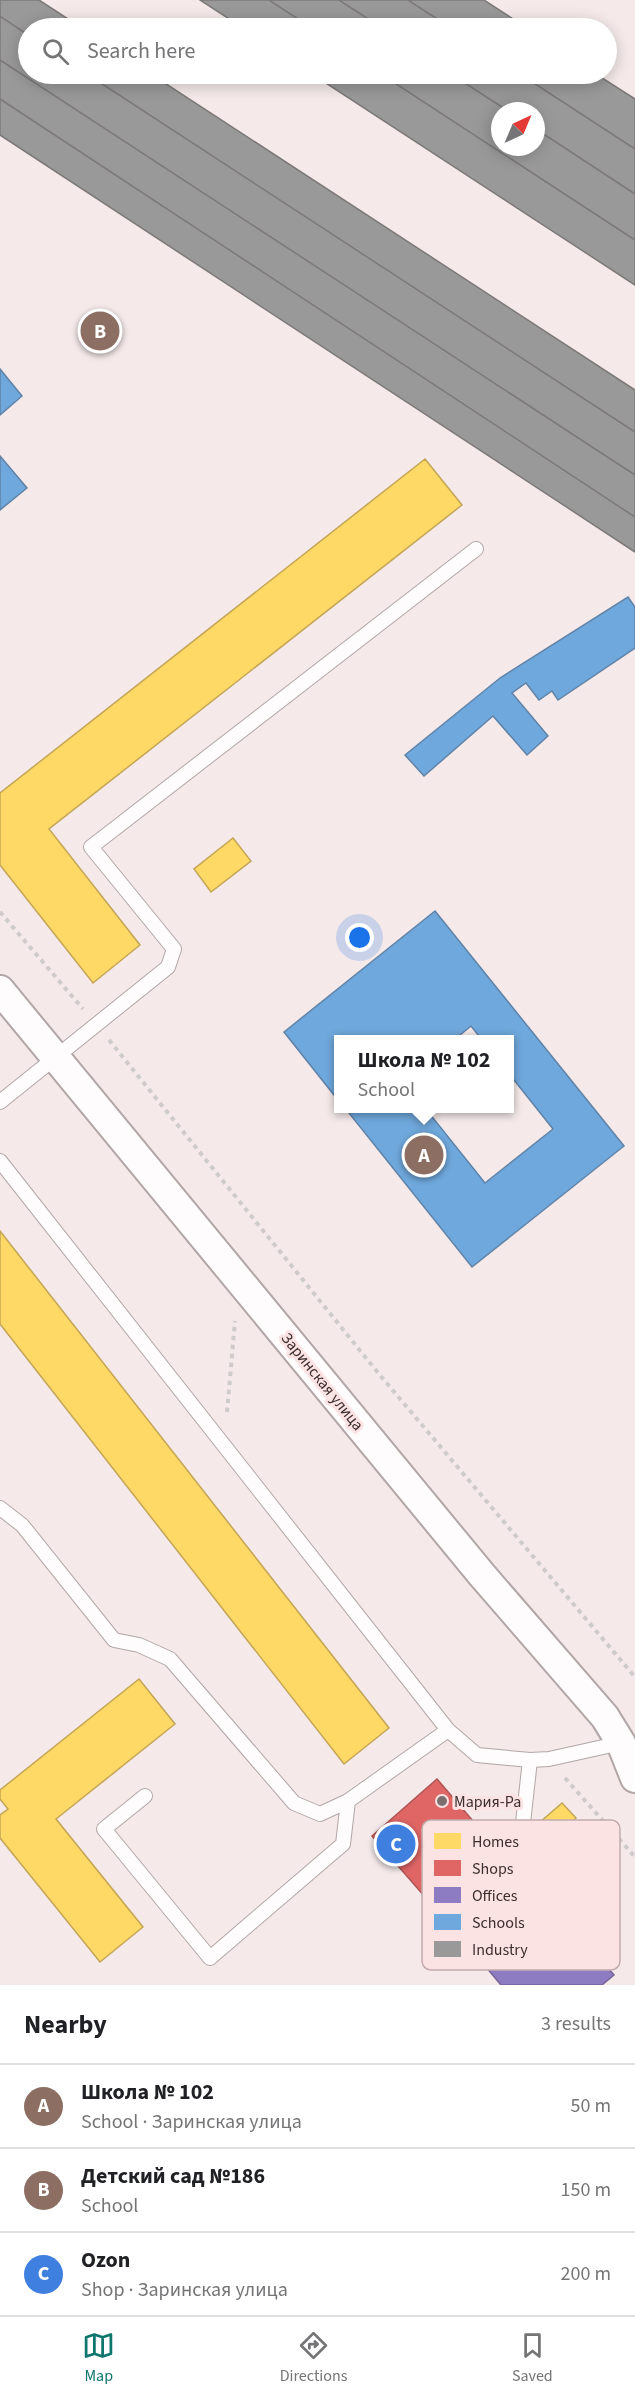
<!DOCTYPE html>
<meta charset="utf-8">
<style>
:root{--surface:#fff;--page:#f6f6f6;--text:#202124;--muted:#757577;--line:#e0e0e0;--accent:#0f766e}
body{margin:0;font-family:"Source Sans 3",sans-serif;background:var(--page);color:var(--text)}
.compass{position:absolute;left:491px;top:102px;width:54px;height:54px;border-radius:50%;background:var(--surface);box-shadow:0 3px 15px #0003;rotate:44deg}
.you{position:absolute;left:360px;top:938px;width:21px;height:21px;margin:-15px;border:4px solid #fff;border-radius:50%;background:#1a73e8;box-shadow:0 0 0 9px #1a73e833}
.badge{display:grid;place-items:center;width:39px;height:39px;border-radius:50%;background:var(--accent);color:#fff;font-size:20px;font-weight:700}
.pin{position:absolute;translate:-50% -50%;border:3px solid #fff;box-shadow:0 2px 6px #0006}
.popup{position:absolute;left:334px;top:1035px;width:180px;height:78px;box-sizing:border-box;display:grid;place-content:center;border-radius:0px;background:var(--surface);filter:drop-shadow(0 2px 4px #0005);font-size:20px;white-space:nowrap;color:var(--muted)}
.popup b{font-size:22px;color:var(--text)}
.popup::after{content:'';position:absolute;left:50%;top:100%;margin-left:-12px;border:12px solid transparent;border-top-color:var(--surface)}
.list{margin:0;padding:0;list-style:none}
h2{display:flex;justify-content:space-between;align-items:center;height:78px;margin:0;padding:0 24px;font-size:26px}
h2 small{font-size:20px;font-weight:400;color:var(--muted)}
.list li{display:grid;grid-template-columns:39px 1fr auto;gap:18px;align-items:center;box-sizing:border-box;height:84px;padding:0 24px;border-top:2px solid var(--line)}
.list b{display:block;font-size:22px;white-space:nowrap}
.list p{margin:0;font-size:20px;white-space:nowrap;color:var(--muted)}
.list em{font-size:20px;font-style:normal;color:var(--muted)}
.icon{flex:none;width:33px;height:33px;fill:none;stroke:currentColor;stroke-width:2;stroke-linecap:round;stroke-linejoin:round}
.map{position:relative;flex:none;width:635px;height:1985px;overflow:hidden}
.search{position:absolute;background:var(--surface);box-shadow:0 3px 15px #0003;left:18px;right:18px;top:18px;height:66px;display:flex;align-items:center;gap:15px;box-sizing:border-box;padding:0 21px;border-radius:33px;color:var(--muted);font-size:22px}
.sheet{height:330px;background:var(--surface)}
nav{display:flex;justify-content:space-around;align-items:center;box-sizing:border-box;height:84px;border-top:2px solid var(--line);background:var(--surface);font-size:16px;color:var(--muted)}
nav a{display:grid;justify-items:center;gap:3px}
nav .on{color:var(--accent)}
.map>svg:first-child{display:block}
</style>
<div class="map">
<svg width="635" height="1985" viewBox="0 0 635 1985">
<rect width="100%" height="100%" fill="#f5e9e9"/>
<path fill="#ffd966" stroke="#c4a555" stroke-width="1.5" d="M425,459L462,505L49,829L140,945L93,983L0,865V793Z
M233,838L251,861L211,892L194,869Z
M0,1231L389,1728L344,1764L0,1324Z
M139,1679L175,1724L56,1819L143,1927L100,1962L0,1838V1815L8,1809L0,1799V1790Z
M562,1803L576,1818L547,1845L532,1829Z"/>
<path fill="#e06666" stroke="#af5555" stroke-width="1.5" d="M437,1779L497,1849L432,1905L372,1836Z"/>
<path fill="#8e7cc3" stroke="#756496" stroke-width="1.5" d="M555,1907L614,1975L602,1985H501L486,1967Z"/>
<path fill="#6fa8dc" stroke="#6083a8" stroke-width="1.5" d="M0,369L22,396L0,415Z
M0,456L27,488L0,510Z
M628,597L635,607V648L558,700L552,691L539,700L526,683L512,693L548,736L527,755L493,716L424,776L405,755L500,678Z
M435,911L624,1146L472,1267L345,1108H425L485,1183L553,1129L510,1075V1040H482L471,1026L454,1040H338V1100L284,1032Z"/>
<path fill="#999" stroke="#7d7979" stroke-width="1.5" d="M0,0H39L82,28H28V35L0,16Z
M200,0H269L312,28H243Z
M269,0H339L382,28H312Z
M339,0H408L451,28H382Z
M408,0H484L527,28H451Z
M0,16L28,35V74H87L635,432V475L0,60Z
M0,60L635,475V517L0,99Z
M87,74H151L635,390V432Z
M312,74H381L635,240V285Z
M381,74H451L508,111H500V147H536V129L635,194V240Z
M451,74H520L635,149V194L536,129V111H508Z
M520,74H596L635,99V149Z
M0,99L635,517V552L0,135Z"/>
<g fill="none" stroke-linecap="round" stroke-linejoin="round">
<defs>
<path id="service" d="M0,1102L168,967L174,949L91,847L476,549
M0,1161L448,1730L477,1755L530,1760L549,1759L621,1743
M0,1508L22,1525L114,1640L139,1645L170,1659L294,1803L320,1814L348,1801L448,1730
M145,1796L104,1829L210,1958L343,1844L348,1801
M456,1929L476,1906L521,1841L530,1760"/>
<path id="minor" d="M0,990L482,1575L605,1717L621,1743L635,1778"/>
</defs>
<use href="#service" stroke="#b2a6a6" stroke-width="16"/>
<use href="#minor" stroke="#b2a6a6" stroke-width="32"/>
<path stroke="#cfcbcb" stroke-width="4" stroke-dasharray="4.5 4.5" stroke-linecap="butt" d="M0,912L83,1009
M109,1040L379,1374L635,1677
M227,1412L235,1321
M565,1778L635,1857"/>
<use href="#service" stroke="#fefcfc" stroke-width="14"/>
<use href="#minor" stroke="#fefcfc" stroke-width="28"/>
</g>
<circle fill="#7d6f6f" stroke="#fbe3e4" stroke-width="2" cx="442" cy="1801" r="6"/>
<g text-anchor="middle" stroke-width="6" stroke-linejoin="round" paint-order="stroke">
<g font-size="16" fill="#3c2d2e" stroke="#fbe3e4">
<text transform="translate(323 1381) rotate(51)" y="6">Заринская улица</text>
</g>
<g font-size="16" fill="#3c2d2e" stroke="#fbe3e4" text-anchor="start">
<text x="454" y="1807">Мария-Ра</text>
</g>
</g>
<rect x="422" y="1820" width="198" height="150" rx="9" fill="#fbe3e4" stroke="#c2acad" stroke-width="1.5"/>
<rect x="434" y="1833" width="27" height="16" fill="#ffd966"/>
<rect x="434" y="1860" width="27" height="16" fill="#e06666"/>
<rect x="434" y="1887" width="27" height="16" fill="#8e7cc3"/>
<rect x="434" y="1914" width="27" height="16" fill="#6fa8dc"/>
<rect x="434" y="1941" width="27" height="16" fill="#999"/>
<g font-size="16" fill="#3c2d2e">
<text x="472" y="1847">Homes</text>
<text x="472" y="1874">Shops</text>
<text x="472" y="1901">Offices</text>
<text x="472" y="1928">Schools</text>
<text x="472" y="1955">Industry</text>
</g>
</svg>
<svg class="compass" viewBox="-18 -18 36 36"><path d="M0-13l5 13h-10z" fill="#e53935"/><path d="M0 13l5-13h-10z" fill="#757577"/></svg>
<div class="you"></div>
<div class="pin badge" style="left:424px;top:1155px;background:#8d6e63">A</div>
<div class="popup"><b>Школа № 102</b>School</div>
<div class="pin badge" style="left:100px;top:331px;background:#8d6e63">B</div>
<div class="pin badge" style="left:396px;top:1844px;background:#3f7fe0">C</div>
<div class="search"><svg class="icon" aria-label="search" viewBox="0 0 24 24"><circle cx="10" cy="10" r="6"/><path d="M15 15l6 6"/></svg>Search here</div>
</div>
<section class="sheet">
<h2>Nearby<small>3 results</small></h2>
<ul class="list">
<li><span class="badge" style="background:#8d6e63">A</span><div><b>Школа № 102</b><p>School · Заринская улица</p></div><em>50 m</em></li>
<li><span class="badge" style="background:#8d6e63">B</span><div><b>Детский сад №186</b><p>School</p></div><em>150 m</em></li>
<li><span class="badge" style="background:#3f7fe0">C</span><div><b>Ozon</b><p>Shop · Заринская улица</p></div><em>200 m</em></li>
</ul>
</section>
<nav>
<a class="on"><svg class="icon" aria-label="map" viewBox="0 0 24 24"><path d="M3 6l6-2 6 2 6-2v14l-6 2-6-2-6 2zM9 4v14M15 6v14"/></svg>Map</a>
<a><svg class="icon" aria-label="directions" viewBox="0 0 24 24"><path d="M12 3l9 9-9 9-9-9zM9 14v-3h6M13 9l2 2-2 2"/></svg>Directions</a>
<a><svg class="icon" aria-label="saved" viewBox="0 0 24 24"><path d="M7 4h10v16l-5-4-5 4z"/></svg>Saved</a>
</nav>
